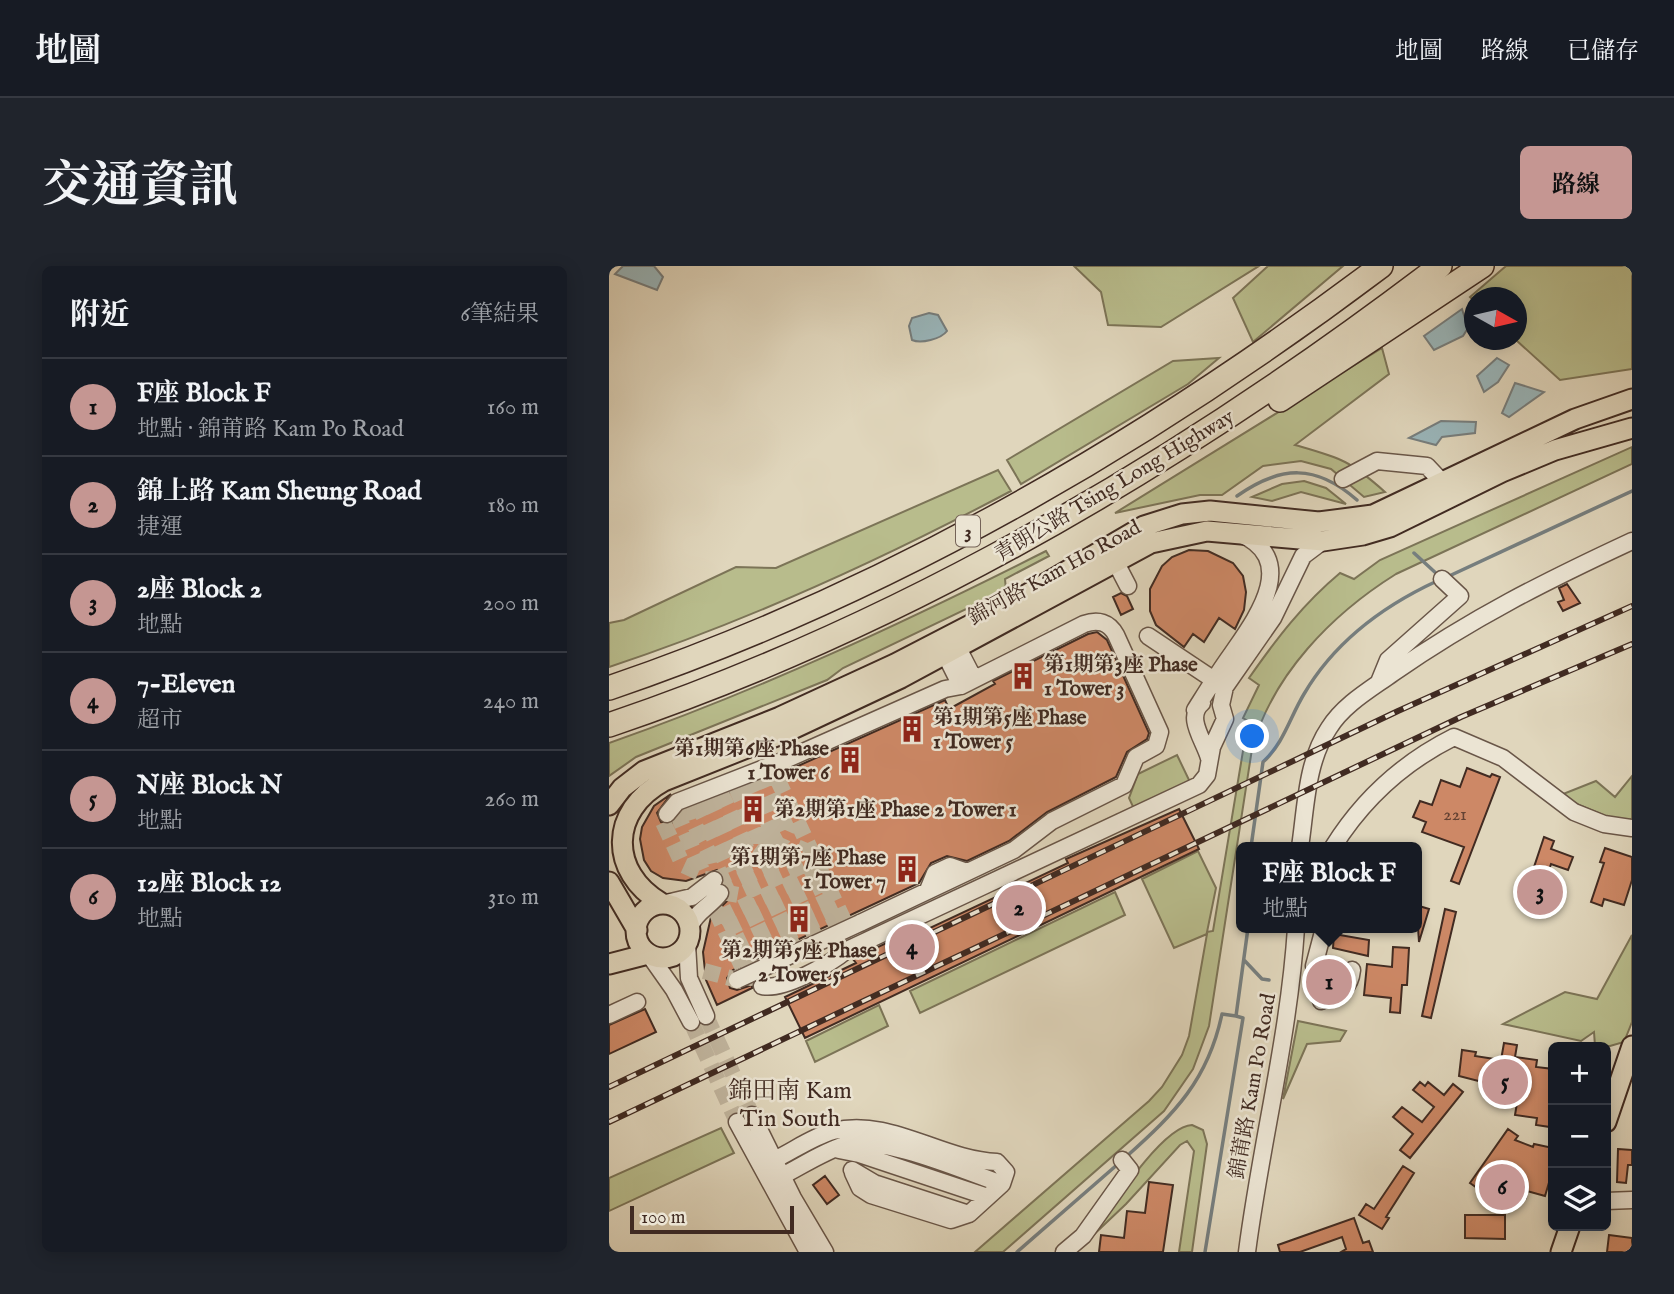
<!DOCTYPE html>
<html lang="zh-TW">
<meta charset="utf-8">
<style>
:root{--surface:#171b24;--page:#20242c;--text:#f1f3f6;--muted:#9ea1a6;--line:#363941;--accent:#c59692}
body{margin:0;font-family:"IM FELL English","Noto Serif TC",serif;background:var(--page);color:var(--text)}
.controls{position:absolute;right:21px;bottom:21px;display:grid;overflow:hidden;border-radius:10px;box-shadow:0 4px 18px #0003}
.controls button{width:63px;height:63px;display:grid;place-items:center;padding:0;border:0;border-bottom:2px solid var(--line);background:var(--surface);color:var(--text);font:35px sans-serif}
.compass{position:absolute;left:855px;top:21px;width:63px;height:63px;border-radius:50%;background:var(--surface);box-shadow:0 4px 18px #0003;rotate:98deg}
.scale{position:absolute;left:21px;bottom:18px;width:164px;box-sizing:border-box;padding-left:7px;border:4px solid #412b22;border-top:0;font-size:19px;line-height:24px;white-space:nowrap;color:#412b22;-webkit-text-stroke:5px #ebe4d3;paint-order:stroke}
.you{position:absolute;left:644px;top:471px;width:24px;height:24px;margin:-18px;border:5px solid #fff;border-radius:50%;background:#1a73e8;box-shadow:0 0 0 10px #1a73e833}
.badge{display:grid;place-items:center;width:46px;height:46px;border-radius:50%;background:var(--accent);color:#111;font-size:23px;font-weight:700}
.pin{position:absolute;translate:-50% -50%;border:4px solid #fff;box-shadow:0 2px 7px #0006}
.popup{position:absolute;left:627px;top:576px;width:186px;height:91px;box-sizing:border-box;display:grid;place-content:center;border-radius:10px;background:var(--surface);filter:drop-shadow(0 2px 5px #0005);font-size:23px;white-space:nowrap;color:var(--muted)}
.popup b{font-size:26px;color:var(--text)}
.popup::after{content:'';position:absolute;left:50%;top:100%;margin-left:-14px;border:14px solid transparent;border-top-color:var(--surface)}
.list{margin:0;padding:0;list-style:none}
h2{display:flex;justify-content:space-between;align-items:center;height:91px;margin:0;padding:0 28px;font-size:30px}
h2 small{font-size:23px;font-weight:400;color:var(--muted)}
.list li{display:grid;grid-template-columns:46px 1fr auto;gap:21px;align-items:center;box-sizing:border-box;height:98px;padding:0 28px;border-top:2px solid var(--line)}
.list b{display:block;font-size:26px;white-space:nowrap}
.list p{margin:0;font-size:23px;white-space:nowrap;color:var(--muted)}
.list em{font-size:23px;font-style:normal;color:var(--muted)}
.icon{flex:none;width:38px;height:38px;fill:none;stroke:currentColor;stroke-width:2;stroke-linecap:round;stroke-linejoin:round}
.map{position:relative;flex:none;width:1023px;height:986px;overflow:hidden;border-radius:10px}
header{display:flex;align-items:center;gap:42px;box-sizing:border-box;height:98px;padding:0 35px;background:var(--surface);border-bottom:2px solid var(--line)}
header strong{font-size:33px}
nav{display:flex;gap:38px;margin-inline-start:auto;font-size:24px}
.intro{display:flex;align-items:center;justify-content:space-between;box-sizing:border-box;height:168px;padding:0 42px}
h1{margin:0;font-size:49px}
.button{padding:18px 32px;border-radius:10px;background:var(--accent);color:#111;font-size:24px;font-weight:700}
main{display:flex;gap:42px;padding:0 42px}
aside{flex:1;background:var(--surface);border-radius:10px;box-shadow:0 4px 18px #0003}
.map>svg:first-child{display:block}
</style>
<header>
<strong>地圖</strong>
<nav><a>地圖</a><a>路線</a><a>已儲存</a></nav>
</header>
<div class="intro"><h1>交通資訊</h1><a class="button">路線</a></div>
<main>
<aside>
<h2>附近<small>6筆結果</small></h2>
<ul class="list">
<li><span class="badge">1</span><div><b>F座 Block F</b><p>地點 · 錦莆路 Kam Po Road</p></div><em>160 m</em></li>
<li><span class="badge">2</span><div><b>錦上路 Kam Sheung Road</b><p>捷運</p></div><em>180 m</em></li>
<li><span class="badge">3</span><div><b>2座 Block 2</b><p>地點</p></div><em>200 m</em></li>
<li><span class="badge">4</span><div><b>7-Eleven</b><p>超市</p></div><em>240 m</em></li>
<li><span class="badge">5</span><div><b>N座 Block N</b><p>地點</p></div><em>260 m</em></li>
<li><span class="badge">6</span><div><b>12座 Block 12</b><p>地點</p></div><em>310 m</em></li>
</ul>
</aside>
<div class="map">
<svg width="1023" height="986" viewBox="0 0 1023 986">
<rect width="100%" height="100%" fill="#e0d6bc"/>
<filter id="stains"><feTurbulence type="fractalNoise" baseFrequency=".00286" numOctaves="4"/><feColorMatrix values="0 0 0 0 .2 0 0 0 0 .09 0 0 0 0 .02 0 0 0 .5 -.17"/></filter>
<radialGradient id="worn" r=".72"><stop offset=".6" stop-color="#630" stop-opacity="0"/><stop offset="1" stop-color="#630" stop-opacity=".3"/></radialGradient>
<path fill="#b8bc8c" stroke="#7c7457" stroke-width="2" d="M465,0H650L552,61L499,59L492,26Z
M659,0H734L644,76L624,32Z
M897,0H1023V103L951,114L907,74L908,32H866L865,35L861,31Z
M773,82L780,108L686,179C731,192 739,193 776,226L755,231L722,203L692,195L654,200L613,229H591L506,247Z
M610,92L579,118L412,218L398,194L564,95Z
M1023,181V198L787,308C723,348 663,409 643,483L600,760L584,803L555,845L394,986H366L540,835L553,821L573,789L580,770L598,668L565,682L533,613L589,585L607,622L598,666L604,665L639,455L634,452L650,419L640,412C668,372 694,338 731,307L745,313L771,294Z
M389,204L402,225C272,294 139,355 0,401V357L15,354L127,301L167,302Z
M695,215L717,222L737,238L692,226L663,235L643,231L673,218Z
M437,285L440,290L396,313L397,324L234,402L218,414L27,491L0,510V477C151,424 294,357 437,285Z
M568,489L581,516L525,543L520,532L529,508Z
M1023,510V553L1013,557L949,530L987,515L1006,531Z
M506,626L516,649L311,747L301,725Z
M1023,669V756L1015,776L1001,780H986L985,766L972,775L894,758L956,726L988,733Z
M270,739L279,760L206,796L197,775Z
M689,755L737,765L731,775L698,778L674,833Z
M583,859L594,864L598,878L583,986H570L585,885L578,875L571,879L517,938L478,975C497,949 552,860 583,859Z
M112,862L125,887L0,945V912Z"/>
<path fill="#99b6bb" stroke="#767e7e" stroke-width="2" d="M14,0H45L54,11L48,24L6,8Z
M853,43L859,62L854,70L825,84L815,70Z
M320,47L329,49L338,65C332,73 312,78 303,74L300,60L303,52Z
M888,92L900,99L889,116L875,126L868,110Z
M906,117L935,126L900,151L893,147Z
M832,155L867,156L866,167L833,171L827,179L800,172Z"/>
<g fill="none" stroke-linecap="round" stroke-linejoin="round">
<path stroke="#767e7e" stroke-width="3.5" d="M628,230C672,199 707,198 748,234
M805,287L829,309
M838,311L1023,225
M642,581L654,496C675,477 681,451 695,428C726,375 774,340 828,315
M635,694L653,713L660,714
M518,890C566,847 599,814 613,748L627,750
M408,986L509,898
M596,986L634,752L627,750L639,662"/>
</g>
<path fill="#cd8866" stroke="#412b22" stroke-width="2" d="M580,284L599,285L624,297L634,310L637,326L635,344L626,363L610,352L595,376L584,368L575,381L547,359L541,345V323L553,300L563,291Z
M958,318L971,337L954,345L949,336L955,334L950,322Z
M512,327L518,330L524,343L512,349L504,331Z
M488,366L498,374L540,467L538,473L518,486L507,511L438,546L400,575L358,595L338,590L322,597L310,617L124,704L118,712L121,722L128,724L143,719V722L108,739L97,714L94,686L102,651L119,634L121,624L108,604L77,615L54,612L42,605L35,594L31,573L33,561L45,540L62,528L48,547L52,556L62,558L74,545L180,504L336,434L340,443L386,418L384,415L479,368Z
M858,502L881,511L883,508L891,511L850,618L842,615L855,581L813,566L817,556L804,551L811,535L823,539L832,514L851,521Z
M570,543L590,583L196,772L176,731L247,697L244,693L300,666L302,671L459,597L457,593Z
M935,571L945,575L942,583L964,591L959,604L942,598L934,622L951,628L947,642L925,635L922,643L912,640Z
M996,582L1023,591V614L1015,639L995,633L993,640L982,636L995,597L991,596Z
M810,640L820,643L810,676L808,647Z
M836,643L847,646L822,752L813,750Z
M725,668L760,674L759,690L724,682Z
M784,681L800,682L798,719H793L791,747L781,746L782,732L755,729L758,698L783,701Z
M36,743L47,766L0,788V759Z
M895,777L908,779L906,791L928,794L927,801L944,803L941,861L927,859L928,852L906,849L908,837L887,834L889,820L850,810L853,784L867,786L866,790L892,794Z
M811,816L816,820L819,816L835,829L844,818L854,826L801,892L791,884L804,868L784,851L793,841L813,856L825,841L804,824Z
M899,863L909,870L906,874L924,881L925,878L944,882V903L936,930L918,925L917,932L873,922L871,924L861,917Z
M1009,883L1023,884V899H1019L1017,917L1008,916Z
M794,900L805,907L777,951L780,952L773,963L750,949L757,938L765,943Z
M216,910L230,929L218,938L204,919Z
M540,916L564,919L554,986H490L492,969L515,972L518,945L536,947Z
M856,949H896V973L856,972Z
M745,952L754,977L760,975L764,986H732L737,983L733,971L691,986H671L669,979Z
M1000,969L1023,972V986H998Z"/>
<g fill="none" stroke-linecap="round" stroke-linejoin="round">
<path stroke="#c0b49d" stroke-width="16" stroke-dasharray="16 8" stroke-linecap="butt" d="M153,506L178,563L174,572L159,580
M149,508L159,503L166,508L237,659L235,668L228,672
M139,512L163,566V574L149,592
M126,519L151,574L152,587
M111,525L143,595
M99,531L131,601
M94,533L57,550L54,556L74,599L96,609
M88,536L121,606
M84,538C74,555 109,587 104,610
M67,545L96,611
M105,614L170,585
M113,626L130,629L199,597L204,589
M111,627L120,619L197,582L199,577
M106,643L137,709L142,712L148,710
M110,652L204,607L209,599
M116,664L217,616
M123,680L224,632
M128,691L230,643
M133,703L235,654
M95,705L140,717
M97,750L143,849
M82,756L128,856"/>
<defs>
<path id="minor" d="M734,213L768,195L818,200L833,216
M506,295L519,320
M539,370L605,414
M350,384L365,413
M337,390L352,420
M770,416L779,394L851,330L833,313
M593,437C576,451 595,474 600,492
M586,444C598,425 609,407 622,389C646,354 693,293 629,267
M58,548L68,536L176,494L336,423L352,420L475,358C489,353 500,356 507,369L551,466L547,480L527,491L515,519L443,555L405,584L251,657
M691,581C697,542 697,496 720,462C735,438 762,423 784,407C863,352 937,315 1023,275
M724,581C754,533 795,496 845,471L894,492L965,546L995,558L1023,562
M319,624L326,607L341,600L358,606
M57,637L83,631L105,614
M81,661C86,646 102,640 111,627
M715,662L705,700L712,735C730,727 741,724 743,704
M78,678L80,712L97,750
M41,690L65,724L82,756
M153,720C174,725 221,698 238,684L590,519L598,509L603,481L616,453L612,439L616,421L664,352L694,290L714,275
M0,749L28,736
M143,849L184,932L216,986
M128,856L199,986
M230,884L250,888L379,931
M165,894C184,885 203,871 224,865C281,851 332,894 388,896L397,906L393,918L360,948L265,917L243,904
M244,907L251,922L262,929L342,954L360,948
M173,910C193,900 215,885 236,879C274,869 355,905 393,918
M997,935L1023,934
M455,986L474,970L521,904L513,894
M638,986C652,877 680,771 687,662"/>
<path id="major" d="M0,539L13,522L35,505L171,451L286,398L398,340L535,260L573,248L601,245L710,256L764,249L966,153L1023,133
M0,616L28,664
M52,637C0,606 0,545 55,515L175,467L292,412L542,277L598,265L714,275L754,269L781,261L893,206L946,184L1023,162
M27 665a27 27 0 1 1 54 0a27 27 0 1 1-54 0Z
M0,698L39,688
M997,856L1023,780
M952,986L961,960"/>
<path id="highway" d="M671,134L873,0
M0,422C279,327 537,177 772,0
M0,459C302,357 578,193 831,0"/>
</defs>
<use href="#minor" stroke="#695648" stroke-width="19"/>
<use href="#major" stroke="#412b22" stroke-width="23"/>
<use href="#highway" stroke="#412b22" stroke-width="26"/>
<use href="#minor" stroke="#ebe4d3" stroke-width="16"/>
<use href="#major" stroke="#e0d6bc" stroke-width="19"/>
<use href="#highway" stroke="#e0d6bc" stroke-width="23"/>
<defs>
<path id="rail" d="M0,821L789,445L1023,340
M0,856L852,451L1023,378"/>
</defs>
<use href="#rail" stroke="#412b22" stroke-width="6"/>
<use href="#rail" stroke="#ebe4d3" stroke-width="3.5" stroke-dasharray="10" stroke-linecap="butt"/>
<defs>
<path id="minor-bridge" d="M128,714L251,657"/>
</defs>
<use href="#minor-bridge" stroke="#695648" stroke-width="19" stroke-linecap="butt"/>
<use href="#minor-bridge" stroke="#ebe4d3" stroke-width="16"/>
</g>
<defs>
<symbol id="building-bare" viewBox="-9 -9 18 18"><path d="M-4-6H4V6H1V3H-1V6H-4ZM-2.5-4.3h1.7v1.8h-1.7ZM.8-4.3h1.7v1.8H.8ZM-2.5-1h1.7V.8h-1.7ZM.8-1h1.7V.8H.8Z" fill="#8f2418" stroke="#ebe4d3" stroke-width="2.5" paint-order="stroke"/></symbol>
</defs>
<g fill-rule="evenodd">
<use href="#building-bare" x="395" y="391" width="38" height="38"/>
<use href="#building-bare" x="284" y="444" width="38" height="38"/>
<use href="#building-bare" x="222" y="475" width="38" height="38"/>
<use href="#building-bare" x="125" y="524" width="38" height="38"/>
<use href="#building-bare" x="279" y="584" width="38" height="38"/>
<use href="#building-bare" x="171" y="634" width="38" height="38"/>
</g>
<g text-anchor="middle" stroke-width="5" stroke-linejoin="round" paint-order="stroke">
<g font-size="18" fill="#644233">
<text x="846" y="554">221</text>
</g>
<rect fill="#ebe4d3" stroke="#746257" stroke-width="2" x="347" y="249.5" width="24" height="31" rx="5"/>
<g font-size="19" font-weight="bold" fill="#412b22">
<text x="359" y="272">3</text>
</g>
<g font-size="21" fill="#412b22" stroke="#ebe4d3">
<text transform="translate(505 219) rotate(-31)" y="7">青朗公路 Tsing Long Highway</text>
<text transform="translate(445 306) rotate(-29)" y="7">錦河路 Kam Ho Road</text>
<text transform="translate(643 820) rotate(-80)" y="7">錦莆路 Kam Po Road</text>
</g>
<g font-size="21" font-weight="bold" fill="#412b22" stroke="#ebe4d3" text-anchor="start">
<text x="435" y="405">第1期第3座 Phase<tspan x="435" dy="24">1 Tower 3</tspan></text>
<text x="324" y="458">第1期第5座 Phase<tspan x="324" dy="24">1 Tower 5</tspan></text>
<text x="220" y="489" text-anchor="end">第1期第6座 Phase<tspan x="220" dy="24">1 Tower 6</tspan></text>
<text x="165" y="550">第2期第1座 Phase 2 Tower 1</text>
<text x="277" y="598" text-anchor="end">第1期第7座 Phase<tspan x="277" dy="24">1 Tower 7</tspan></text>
<text x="190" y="691" text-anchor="middle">第2期第5座 Phase<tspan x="190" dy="24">2 Tower 5</tspan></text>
</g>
<g font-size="24" fill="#412b22" stroke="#ebe4d3">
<text x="181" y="832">錦田南 Kam<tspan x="181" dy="28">Tin South</tspan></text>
</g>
</g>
<rect width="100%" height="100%" filter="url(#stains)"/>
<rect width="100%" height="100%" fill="url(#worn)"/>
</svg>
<div class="controls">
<button>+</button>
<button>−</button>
<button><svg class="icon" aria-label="layers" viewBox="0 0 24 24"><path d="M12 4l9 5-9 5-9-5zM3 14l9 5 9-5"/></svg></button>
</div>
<svg class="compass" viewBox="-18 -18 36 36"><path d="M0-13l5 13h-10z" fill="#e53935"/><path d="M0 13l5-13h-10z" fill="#9ea1a6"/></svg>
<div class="scale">100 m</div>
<div class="you"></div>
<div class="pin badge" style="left:720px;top:716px">1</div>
<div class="popup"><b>F座 Block F</b>地點</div>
<div class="pin badge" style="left:410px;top:642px">2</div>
<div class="pin badge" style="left:931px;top:626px">3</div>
<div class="pin badge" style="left:303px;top:681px">4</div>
<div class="pin badge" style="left:896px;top:816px">5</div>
<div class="pin badge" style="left:893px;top:921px">6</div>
</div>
</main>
